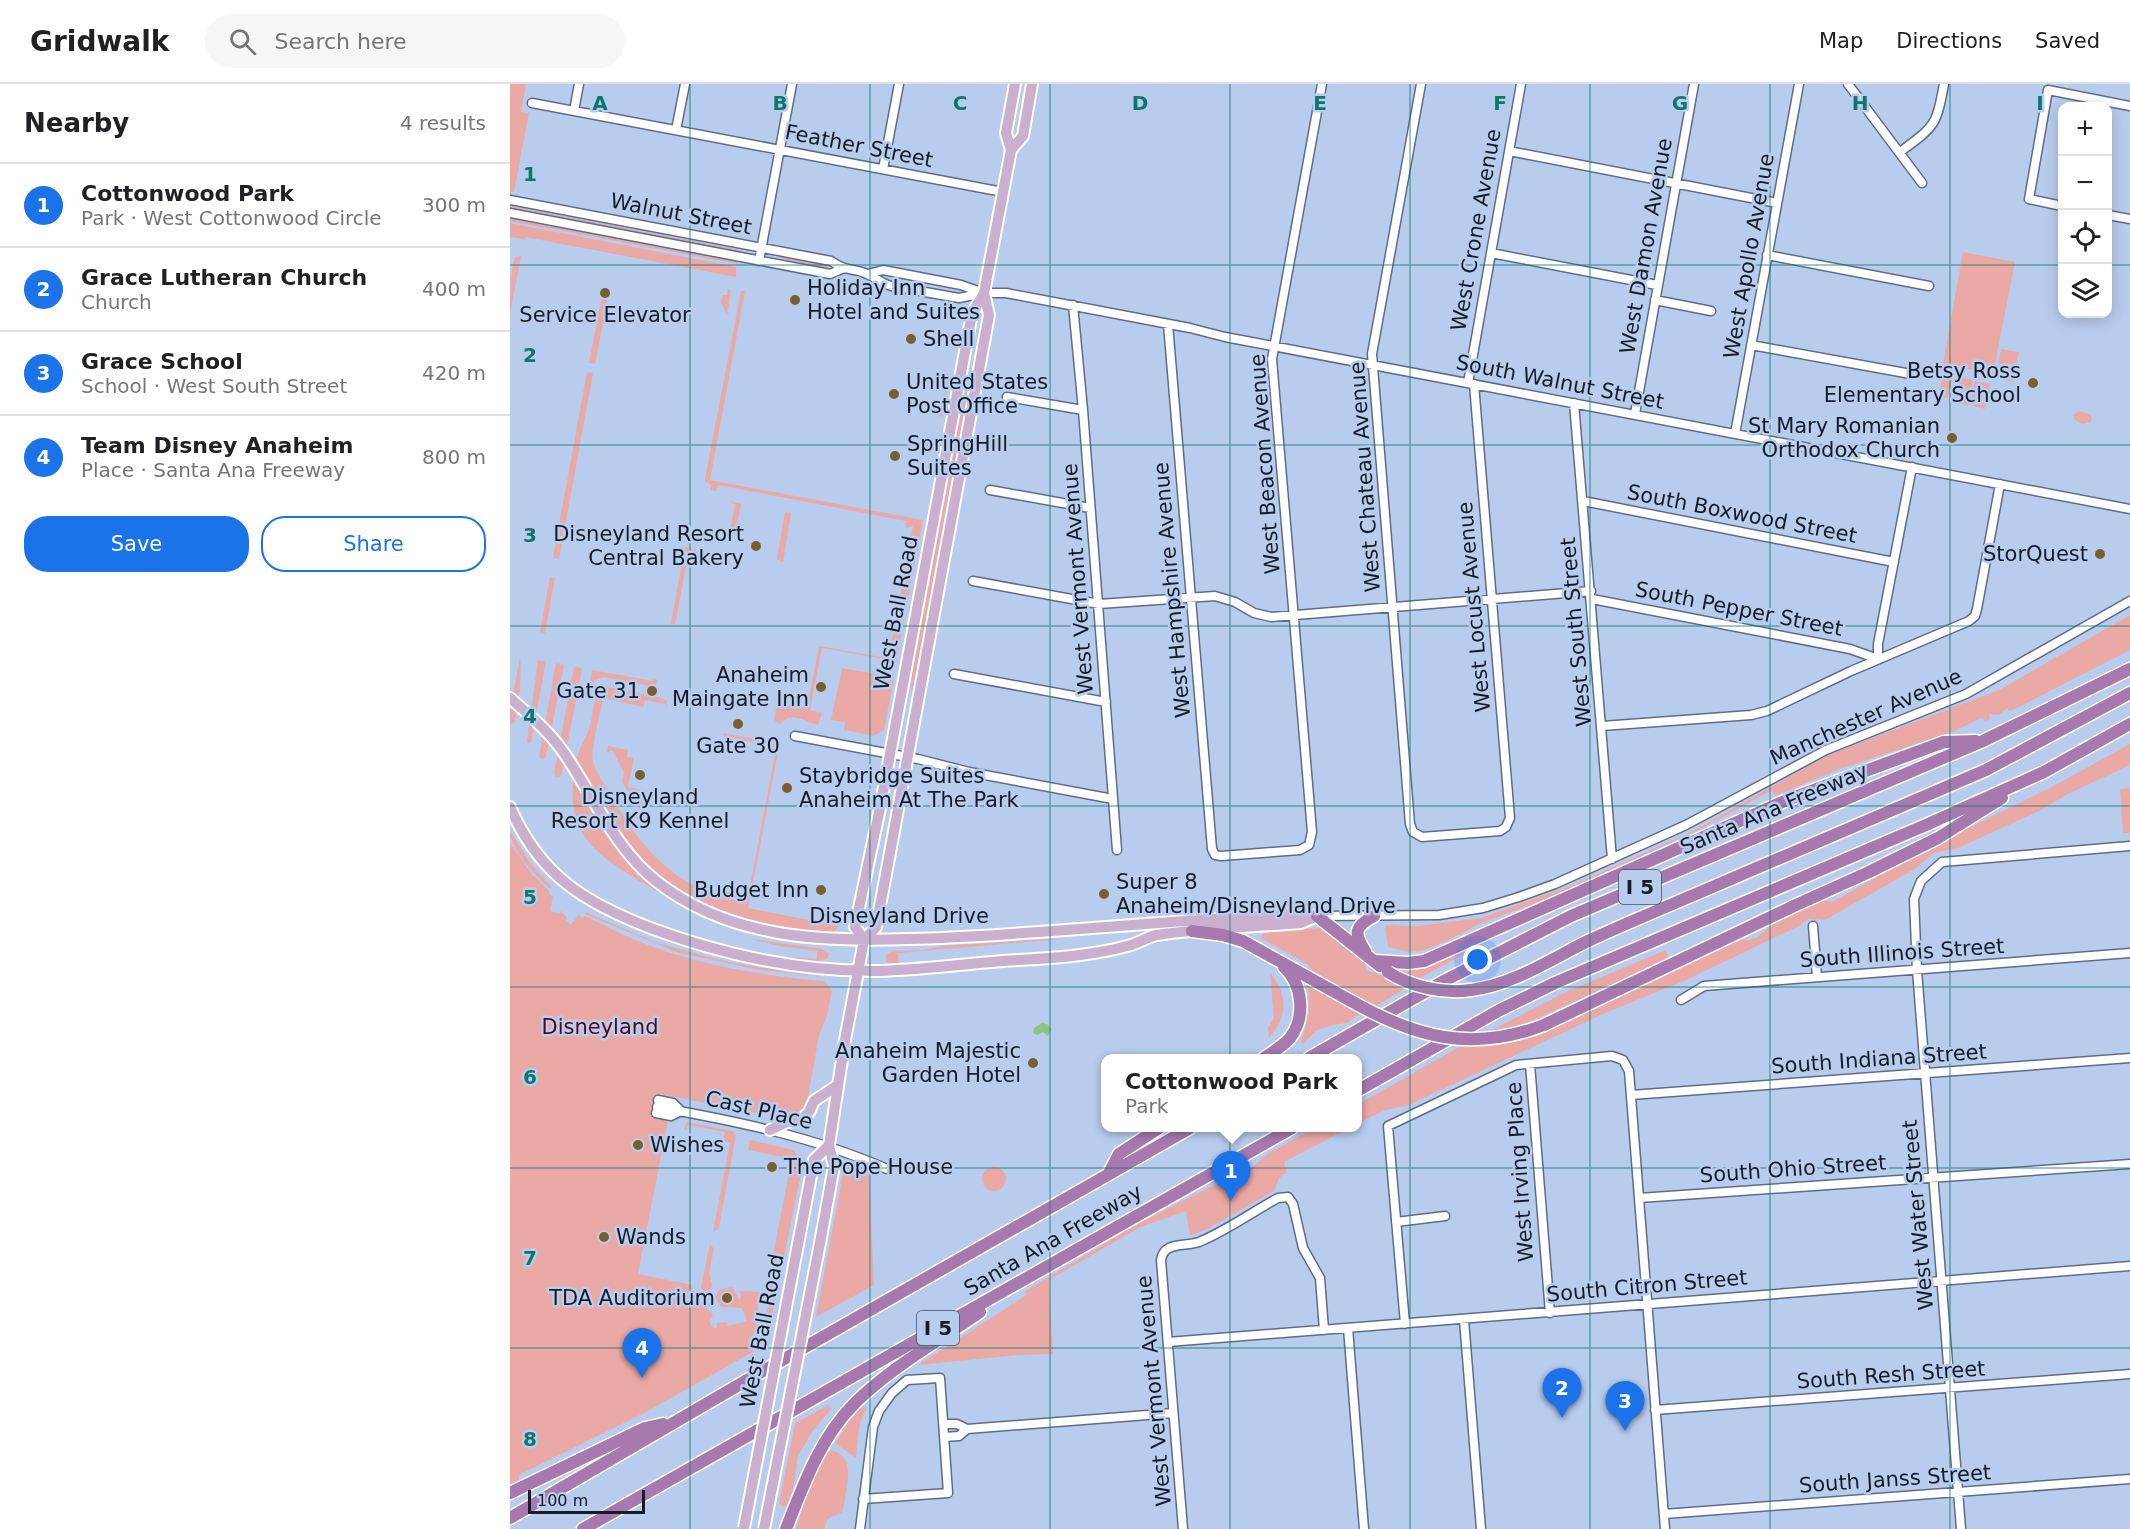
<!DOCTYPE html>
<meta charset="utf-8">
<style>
:root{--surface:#fff;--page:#f6f6f6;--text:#202124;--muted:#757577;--line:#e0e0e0;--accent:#1a73e8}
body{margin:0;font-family:"DejaVu Sans",sans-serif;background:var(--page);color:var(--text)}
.controls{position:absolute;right:18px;top:18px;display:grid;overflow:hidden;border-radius:12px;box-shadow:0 3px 15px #0003}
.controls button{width:54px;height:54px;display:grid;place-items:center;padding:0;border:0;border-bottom:2px solid var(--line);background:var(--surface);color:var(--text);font:30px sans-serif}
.scale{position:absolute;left:18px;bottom:15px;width:117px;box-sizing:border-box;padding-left:6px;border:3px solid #151c28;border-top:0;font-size:16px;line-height:21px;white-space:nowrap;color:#151c28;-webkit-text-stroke:4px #b8ccee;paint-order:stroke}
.you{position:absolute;left:968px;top:876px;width:21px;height:21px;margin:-15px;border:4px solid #fff;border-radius:50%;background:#1a73e8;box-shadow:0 0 0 9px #1a73e833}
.badge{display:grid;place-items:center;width:39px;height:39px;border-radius:50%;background:var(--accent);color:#fff;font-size:20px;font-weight:700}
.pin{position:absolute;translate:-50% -50px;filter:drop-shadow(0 2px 3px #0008)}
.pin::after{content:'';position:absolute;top:32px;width:21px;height:18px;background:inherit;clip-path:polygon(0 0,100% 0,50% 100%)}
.popup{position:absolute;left:591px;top:970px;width:261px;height:78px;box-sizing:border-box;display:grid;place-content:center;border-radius:12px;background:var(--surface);filter:drop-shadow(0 2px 4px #0005);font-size:20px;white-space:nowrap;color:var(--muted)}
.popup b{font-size:22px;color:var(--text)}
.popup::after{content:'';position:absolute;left:50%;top:100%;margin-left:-12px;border:12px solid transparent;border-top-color:var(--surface)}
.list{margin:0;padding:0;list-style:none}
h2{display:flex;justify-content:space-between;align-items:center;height:78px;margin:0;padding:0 24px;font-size:26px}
h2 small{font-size:20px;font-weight:400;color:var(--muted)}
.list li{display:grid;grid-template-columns:39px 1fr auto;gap:18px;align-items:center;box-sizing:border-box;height:84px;padding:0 24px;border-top:2px solid var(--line)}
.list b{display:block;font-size:22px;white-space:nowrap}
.list p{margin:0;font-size:20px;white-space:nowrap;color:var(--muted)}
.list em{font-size:20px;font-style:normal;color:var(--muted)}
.actions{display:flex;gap:12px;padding:18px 24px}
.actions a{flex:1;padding:14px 0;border:2px solid var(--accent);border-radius:24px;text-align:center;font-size:21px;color:var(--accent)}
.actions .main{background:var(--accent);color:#fff}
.icon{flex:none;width:33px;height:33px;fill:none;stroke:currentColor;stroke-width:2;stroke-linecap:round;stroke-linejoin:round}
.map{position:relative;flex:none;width:1620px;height:1445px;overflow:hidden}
header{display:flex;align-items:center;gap:36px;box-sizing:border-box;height:84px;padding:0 30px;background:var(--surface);border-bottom:2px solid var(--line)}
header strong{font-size:28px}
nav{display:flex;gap:33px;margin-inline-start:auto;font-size:21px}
.search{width:420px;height:54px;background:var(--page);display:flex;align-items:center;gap:15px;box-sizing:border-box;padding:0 21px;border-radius:33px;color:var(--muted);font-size:22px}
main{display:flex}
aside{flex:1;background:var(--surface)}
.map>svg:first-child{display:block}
</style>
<header>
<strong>Gridwalk</strong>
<div class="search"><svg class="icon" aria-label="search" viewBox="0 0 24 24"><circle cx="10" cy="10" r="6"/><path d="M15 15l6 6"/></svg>Search here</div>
<nav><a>Map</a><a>Directions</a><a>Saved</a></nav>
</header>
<main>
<aside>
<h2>Nearby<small>4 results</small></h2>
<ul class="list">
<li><span class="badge">1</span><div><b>Cottonwood Park</b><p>Park · West Cottonwood Circle</p></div><em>300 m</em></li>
<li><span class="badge">2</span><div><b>Grace Lutheran Church</b><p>Church</p></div><em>400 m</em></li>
<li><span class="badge">3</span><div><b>Grace School</b><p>School · West South Street</p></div><em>420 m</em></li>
<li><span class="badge">4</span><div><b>Team Disney Anaheim</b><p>Place · Santa Ana Freeway</p></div><em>800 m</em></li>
</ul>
<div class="actions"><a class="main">Save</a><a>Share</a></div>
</aside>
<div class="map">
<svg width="1620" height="1445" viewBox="0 0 1620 1445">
<rect width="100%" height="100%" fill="#b8ccee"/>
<path fill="#eba9a6" d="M0,0H16L11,28L19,29L4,108H0Z
M0,122L230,166L234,170L0,126Z
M0,134L218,175L219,177H227L228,180L0,137Z
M0,139L226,183V193L15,153V155L0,153Z
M1453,168L1505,178L1483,290L1433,280Z
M264,170L318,180V182L315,184L278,177Z
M11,172L0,231C0,213 0,189 5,173Z
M218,204L221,207L217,231L211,218L213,211H217Z
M231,207H235L200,396L413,436L385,584L379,583L380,576L312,564L300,626L312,629L308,641C293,638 283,626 270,640L264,636L267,619L297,624L309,562L371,573L373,565L377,566L378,560H381L403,442L396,444V437L208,401L206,407L200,406L201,401L195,398V395Z
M92,211L98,212L85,280L79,279Z
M1491,265L1509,268L1503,298L1486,294Z
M77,288L83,289L49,475L43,474Z
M435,289L440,290L432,333L425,330L426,327H432L437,296L432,293Z
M1447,293L1463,296L1458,321L1443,318Z
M1432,294L1442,295L1438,314L1429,312Z
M456,295L457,314L402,612L401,594Z
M1465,297L1480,300L1475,325L1460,321Z
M1569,327L1580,330L1582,334L1581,338L1572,340L1565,336L1563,331Z
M219,417L231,420L225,450L219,449L225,421Z
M275,428L281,429L273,478L267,475Z
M175,463L186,466V467L179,466L165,541L161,539Z
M40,493L45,494L35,549L30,548Z
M1620,531V566L1505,625L1499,627L1497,624L1489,631L1479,630L1480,635L1476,637L1471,634L1445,647L1327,686L1265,712L1262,706L1193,744L1032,817L971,839L941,855L914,866L900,868L878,863L875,841L907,842L971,834L1060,802L1183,747L1318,671L1489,606Z
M10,573C12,592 9,616 5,638L0,641V626Z
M28,576L36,577L21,658L18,660L17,657L19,642Z
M46,579L54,581L36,673L32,676L29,673Z
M64,583L72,584L52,689L51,692L46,693L44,690Z
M332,584L384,593L374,646L364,652L334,646L335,638L321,636Z
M82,586L143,597L144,595L147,596L145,603L93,593L85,596L79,606Z
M93,602L152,614L157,617L156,627V620L135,616L133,623L93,614C91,626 80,669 83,678C86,689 95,701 101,711C131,766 171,810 237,818L265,671L263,668L257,667L258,661L214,652L213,649L260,658L266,657L269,663L238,824L329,842L323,849C233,840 164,822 108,746C97,731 90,713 80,698L71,705L73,710L96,747L148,804L146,807C85,770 48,751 68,671C70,662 76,654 79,645C82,634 84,621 86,609L88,604Z
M1620,660V681L1558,710L1529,727L1448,764L1424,769L1405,785L1315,836L1298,835L1289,842L1176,896L1093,930L899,1021L876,1026L847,1039V1021L951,962L994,960L1027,952L1230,855L1239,856L1246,854L1263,840L1311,815L1322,818L1426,760L1540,704Z
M98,662L118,666L117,673L124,674L118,703L137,707L133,725L129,724L112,698L114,688L102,666L97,669Z
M1620,704V749H1613L1610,705Z
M0,747L21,780L42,803L40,805C27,792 0,767 0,747Z
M0,759L21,789L39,807L40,811L43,812L40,827L49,829L51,827L57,834L56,836L61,841L69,830L71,834L75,832C96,842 116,853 138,861C193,882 256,892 314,897L322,906L317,932L309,951L297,1019C293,1028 287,1033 278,1033L276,1030L247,1024L246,1029L150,1010L146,1029L158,1036L128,1190L182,1201L181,1214H187L203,1231L199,1237L203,1244H207V1239L217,1238L218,1242L237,1237L232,1224L211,1223L205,1213L209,1206L222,1203L229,1215H231L230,1207L249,1208L247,1241L242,1253L243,1254L253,1250L256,1257L255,1261L138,1327L17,1387L9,1391V1397L0,1402Z
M75,828L148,859L176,867L219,878L314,893L251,886L169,869L75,830Z
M1010,840L908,895L882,885L883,882L918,881Z
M810,844L856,880V887L864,888L896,904L866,922L804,889L797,880L751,854L754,848Z
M241,855L312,865L319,870L318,874C307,880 293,877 282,875L283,873L307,875V867L269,862Z
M538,855H552L388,869L389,880H381L376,878V871L382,867L413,866L432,862Z
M1156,866L1158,875L1020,938L1000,944L980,947L1058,907Z
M760,889C779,911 777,933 759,954L758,944L764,934Z
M797,897L849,930L837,939L823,941L807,946L793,960L790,957C800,937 800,919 797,897Z
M177,1038L222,1047L226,1051L209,1143L207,1146L203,1148L220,1059L213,1057L215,1048L178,1041L176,1046L174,1044Z
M805,1044H839L774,1078L777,1088L769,1094L764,1107L699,1144L680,1152L676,1127L630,1143L539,1196L543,1270L508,1271L408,1281L517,1211L514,1208L625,1141L700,1103L720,1097L740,1085L759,1069Z
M240,1056L284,1066L293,1080L258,1251L253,1250L259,1218L254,1217L278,1095L277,1074L238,1066Z
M346,1083L359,1089L364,1201L306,1233L333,1089Z
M472 1095a12 12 0 1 1 24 0a12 12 0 1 1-24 0Z
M200,1160L204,1165L199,1190L202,1201L201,1205L193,1209L191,1203Z
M319,1321L321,1325L302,1348L288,1372L283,1405L277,1421L274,1423L269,1420L285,1339Z
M353,1322L357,1325C347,1338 348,1359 346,1374L325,1359L340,1336Z
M321,1366C340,1371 339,1387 337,1403C335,1412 335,1420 332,1428C324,1434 315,1431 315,1445H286C294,1422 302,1381 321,1366Z"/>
<path fill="#8bc483" d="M532,939L537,940L542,945L538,952L533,948L527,951L523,949L524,944Z"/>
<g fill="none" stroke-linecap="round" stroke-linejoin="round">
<defs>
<path id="minor" d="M911,0L862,270L900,740L903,748L912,753L990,747L996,743L1000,734L964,300
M1338,0L1412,99
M22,19L493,108
M64,27L69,0
M166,46L175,0
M999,67L1267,119
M1390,68C1425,42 1426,43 1434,0
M373,85L389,0
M0,116L321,177C338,189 344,183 359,191C368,195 370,199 381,202L449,214L474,209H496L680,244L715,253L1620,425
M1552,122L1519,115L1538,6L1620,22
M0,129L320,190L332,185
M1598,131L1620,135
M981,169L1147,201
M1257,171L1419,202
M249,177L282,0
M358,190L373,186L451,201L474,209
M1145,216L1201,227
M563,221L573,326L607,766
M658,240L702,765L705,771L711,772L790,766L799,761L802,748L762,275L812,0
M1241,261L1401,290
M958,299L1011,0
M497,313L573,326
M1064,319L1102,775
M1125,330L1184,0
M1225,350L1289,0
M480,406L580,424
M1073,417L1384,478
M463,497L589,520L705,512L725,518L744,529L761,533L1081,507
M1082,515L1340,565L1368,575V560L1402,383
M444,590L596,618
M1092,642L1241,631L1257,627L1341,587L1459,537L1465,532L1467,525L1490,400
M285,652L408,675L459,688L603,715
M807,832L929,831L973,824L1009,813L1045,800L1176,741L1316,666L1456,610L1620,517
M1303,842L1307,893
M1171,916L1194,902L1620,869
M1020,980L1040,1229
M1121,1011L1620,974
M148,1016L163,1019L171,1027
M147,1023C226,1037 304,1053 377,1085
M146,1029L161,1032L171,1027
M1129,1114L1620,1080
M886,1138L935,1132
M954,1236L971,1445
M895,1240L878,1042L1006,981L1102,972L1113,976L1119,987L1155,1445
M838,1244L854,1445
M658,1258L1620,1182
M1145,1326L1620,1290
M434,1340H447L457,1345L663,1329
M434,1353L449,1352L457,1345
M1154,1430L1620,1395
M350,1445L363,1343L369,1327L382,1309L397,1296L430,1294L438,1409L353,1415
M673,1445L651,1176C654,1157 675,1163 689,1158C716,1147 742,1128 768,1114L778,1113L783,1120L793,1164L810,1194L814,1246
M1451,1445L1407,886L1404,815L1411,797L1432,778L1620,762"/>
<path id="major" d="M501,66L513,52L522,0
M0,614C19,631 39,647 54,669C83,711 105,765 146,797C218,854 310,858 397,855C451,854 503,850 556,846C635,840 713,834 792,829L807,832
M0,723C30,792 75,819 143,845C214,871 293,888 369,887C407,886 445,881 482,878C514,875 546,875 577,870C592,868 607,865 621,861C630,858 638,853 647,851C695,844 743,843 791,839L807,832
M354,856L345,843L370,724L462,230L474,209L501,66L496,49L505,0
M260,1046L277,1038L291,1036L299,1028L304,1017L328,1001
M289,1155L304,1076L319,1061
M310,1159L324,1082L319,1061L335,956L354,856L366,843L377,785L479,231L474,209"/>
<path id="highway" d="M1221,795L1476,686L1620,609
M807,832L870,882
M682,847L713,851L733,857L841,917
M855,867C843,849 845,842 864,832
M865,877L898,879L914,877L1277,716L1434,658L1466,657
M1034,941L1286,821L1357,789L1428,754L1492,714
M754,974C763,968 773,962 780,954C796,933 793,901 774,883
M799,974L934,897L1061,832L1473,657L1620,585
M847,1007L988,927L1045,899L1416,741L1534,688L1620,640
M598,1091L609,1070L649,1044
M0,1409L135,1344L153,1340
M0,1434L239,1295L680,1044
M73,1445L782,1044
M276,1445C293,1402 310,1354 344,1320C380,1284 428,1257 470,1228"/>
</defs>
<use href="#minor" stroke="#5c6d8c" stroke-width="11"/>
<use href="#major" stroke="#fff" stroke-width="14"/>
<use href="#highway" stroke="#fff" stroke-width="15"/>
<use href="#minor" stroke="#fff" stroke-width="8"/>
<use href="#major" stroke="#caafcf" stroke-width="10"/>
<use href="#highway" stroke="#a779af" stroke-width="12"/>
<defs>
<path id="major-bridge" d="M234,1444L289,1155
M254,1445L310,1159"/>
<path id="highway-bridge" d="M878,888C901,903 934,910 961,906C1003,901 1041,875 1078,857C1125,835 1173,816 1221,795
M841,917C905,953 961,969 1034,941"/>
</defs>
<use href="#major-bridge" stroke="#fff" stroke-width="14" stroke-linecap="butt"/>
<use href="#highway-bridge" stroke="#fff" stroke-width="15" stroke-linecap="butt"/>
<use href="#major-bridge" stroke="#caafcf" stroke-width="10"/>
<use href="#highway-bridge" stroke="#a779af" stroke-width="12"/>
</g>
<path fill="none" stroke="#0f766e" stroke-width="1.5" stroke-opacity="0.55" d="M180,0V1445M360,0V1445M540,0V1445M720,0V1445M900,0V1445M1080,0V1445M1260,0V1445M1440,0V1445M0,181H1552M1598,181H1620M0,361H1620M0,542H1620M0,722H1620M0,903H1620M0,1084H1620M0,1264H1620"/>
<g fill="#785f30" stroke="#b8ccee" stroke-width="2">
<circle cx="95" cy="209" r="6"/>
<circle cx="285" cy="216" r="6"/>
<circle cx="401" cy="255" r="6"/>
<circle cx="1523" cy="299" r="6"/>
<circle cx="384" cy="310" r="6"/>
<circle cx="1442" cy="354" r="6"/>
<circle cx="385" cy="372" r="6"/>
<circle cx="246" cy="462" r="6"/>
<circle cx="1590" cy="470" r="6"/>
<circle cx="311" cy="603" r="6"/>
<circle cx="142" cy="607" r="6"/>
<circle cx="228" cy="640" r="6"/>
<circle cx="130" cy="691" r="6"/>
<circle cx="277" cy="704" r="6"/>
<circle cx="311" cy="806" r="6"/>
<circle cx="594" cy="810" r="6"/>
<circle cx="523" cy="979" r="6"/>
<circle cx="128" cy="1061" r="6"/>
<circle cx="262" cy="1083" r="6"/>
<circle cx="94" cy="1153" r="6"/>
<circle cx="217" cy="1214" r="6"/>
</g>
<g text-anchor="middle" stroke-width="5" stroke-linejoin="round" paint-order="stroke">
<g fill="#b8ccee" stroke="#465163" stroke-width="1.5">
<rect x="1109" y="786" width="42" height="34" rx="4.5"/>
<rect x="407" y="1227" width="42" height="34" rx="4.5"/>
</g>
<g font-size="20" font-weight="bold" fill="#151c28">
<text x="1130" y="810">I 5</text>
<text x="428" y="1251">I 5</text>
</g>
<g font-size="21" fill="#151c28" stroke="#b8ccee">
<text transform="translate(349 62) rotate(11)" y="7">Feather Street</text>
<text transform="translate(171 130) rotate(11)" y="7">Walnut Street</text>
<text transform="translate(966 146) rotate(-80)" y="7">West Crone Avenue</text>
<text transform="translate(1136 162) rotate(-80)" y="7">West Damon Avenue</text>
<text transform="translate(1239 172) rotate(-80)" y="7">West Apollo Avenue</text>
<text transform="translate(1050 298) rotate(11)" y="7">South Walnut Street</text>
<text transform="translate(755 380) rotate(-94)" y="7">West Beacon Avenue</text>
<text transform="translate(855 393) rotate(-94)" y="7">West Chateau Avenue</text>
<text transform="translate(1232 430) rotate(11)" y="7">South Boxwood Street</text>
<text transform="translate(568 495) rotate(-94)" y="7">West Vermont Avenue</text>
<text transform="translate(662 506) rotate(-95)" y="7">West Hampshire Avenue</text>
<text transform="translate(964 523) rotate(-95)" y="7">West Locust Avenue</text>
<text transform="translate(1229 525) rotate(11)" y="7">South Pepper Street</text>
<text transform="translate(386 529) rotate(-79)" y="7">West Ball Road</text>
<text transform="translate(1066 548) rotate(-95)" y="7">West South Street</text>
<text transform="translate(1356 633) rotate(-24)" y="7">Manchester Avenue</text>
<text transform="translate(1264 725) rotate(-23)" y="7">Santa Ana Freeway</text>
<text x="389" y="839">Disneyland Drive</text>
<text transform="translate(1392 869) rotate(-4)" y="7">South Illinois Street</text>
<text transform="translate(1369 975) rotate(-4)" y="7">South Indiana Street</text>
<text transform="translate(249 1026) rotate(13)" y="7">Cast Place</text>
<text transform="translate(1283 1085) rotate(-4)" y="7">South Ohio Street</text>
<text transform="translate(1010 1088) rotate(-94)" y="7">West Irving Place</text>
<text transform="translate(1408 1131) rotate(-95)" y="7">West Water Street</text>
<text transform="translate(543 1156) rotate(-30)" y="7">Santa Ana Freeway</text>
<text transform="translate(1137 1202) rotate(-5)" y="7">South Citron Street</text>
<text transform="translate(252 1247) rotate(-79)" y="7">West Ball Road</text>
<text transform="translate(1381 1291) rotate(-4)" y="7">South Resh Street</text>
<text transform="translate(644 1307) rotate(-95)" y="7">West Vermont Avenue</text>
<text transform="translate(1385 1395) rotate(-4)" y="7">South Janss Street</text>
</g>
<g font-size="21" fill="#151c28" stroke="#b8ccee" text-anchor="start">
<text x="297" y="211">Holiday Inn<tspan x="297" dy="24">Hotel and Suites</tspan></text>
<text x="95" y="238" text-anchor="middle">Service Elevator</text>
<text x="413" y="262">Shell</text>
<text x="1511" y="294" text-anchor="end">Betsy Ross<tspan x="1511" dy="24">Elementary School</tspan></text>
<text x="396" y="305">United States<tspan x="396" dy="24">Post Office</tspan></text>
<text x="1430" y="349" text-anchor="end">St Mary Romanian<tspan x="1430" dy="24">Orthodox Church</tspan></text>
<text x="397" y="367">SpringHill<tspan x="397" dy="24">Suites</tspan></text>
<text x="234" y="457" text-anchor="end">Disneyland Resort<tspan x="234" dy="24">Central Bakery</tspan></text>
<text x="1578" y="477" text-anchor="end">StorQuest</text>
<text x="299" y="598" text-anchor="end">Anaheim<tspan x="299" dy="24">Maingate Inn</tspan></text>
<text x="130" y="614" text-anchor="end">Gate 31</text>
<text x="228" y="669" text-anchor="middle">Gate 30</text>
<text x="289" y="699">Staybridge Suites<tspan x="289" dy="24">Anaheim At The Park</tspan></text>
<text x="130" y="720" text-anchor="middle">Disneyland<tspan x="130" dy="24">Resort K9 Kennel</tspan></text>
<text x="606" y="805">Super 8<tspan x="606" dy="24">Anaheim/Disneyland Drive</tspan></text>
<text x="299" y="813" text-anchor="end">Budget Inn</text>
<text x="511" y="974" text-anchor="end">Anaheim Majestic<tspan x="511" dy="24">Garden Hotel</tspan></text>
<text x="140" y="1068">Wishes</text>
<text x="274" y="1090">The Pope House</text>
<text x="106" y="1160">Wands</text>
<text x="205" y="1221" text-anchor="end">TDA Auditorium</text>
</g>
<g font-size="21" fill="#560611" stroke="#b8ccee">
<text x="90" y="950">Disneyland</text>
</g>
</g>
<g font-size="20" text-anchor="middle" font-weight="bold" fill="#0f766e" stroke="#b8ccee" stroke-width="5" stroke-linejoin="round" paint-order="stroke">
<text x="90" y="26">A</text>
<text x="270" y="26">B</text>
<text x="450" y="26">C</text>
<text x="630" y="26">D</text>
<text x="810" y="26">E</text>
<text x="990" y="26">F</text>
<text x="1170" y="26">G</text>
<text x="1350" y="26">H</text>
<text x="1530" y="26">I</text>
<text x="20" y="97">1</text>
<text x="20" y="278">2</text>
<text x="20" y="458">3</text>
<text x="20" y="639">4</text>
<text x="20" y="820">5</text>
<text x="20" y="1000">6</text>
<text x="20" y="1181">7</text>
<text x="20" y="1362">8</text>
</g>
</svg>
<div class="controls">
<button>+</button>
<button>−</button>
<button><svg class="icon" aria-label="locate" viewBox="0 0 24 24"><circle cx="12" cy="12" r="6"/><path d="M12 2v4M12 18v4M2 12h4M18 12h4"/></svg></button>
<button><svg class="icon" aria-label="layers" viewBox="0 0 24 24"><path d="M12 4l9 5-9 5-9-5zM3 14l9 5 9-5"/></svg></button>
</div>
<div class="scale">100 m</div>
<div class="you"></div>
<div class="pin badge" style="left:721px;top:1117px">1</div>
<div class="popup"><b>Cottonwood Park</b>Park</div>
<div class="pin badge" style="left:1052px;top:1334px">2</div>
<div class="pin badge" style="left:1115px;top:1347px">3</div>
<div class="pin badge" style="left:132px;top:1294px">4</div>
</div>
</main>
